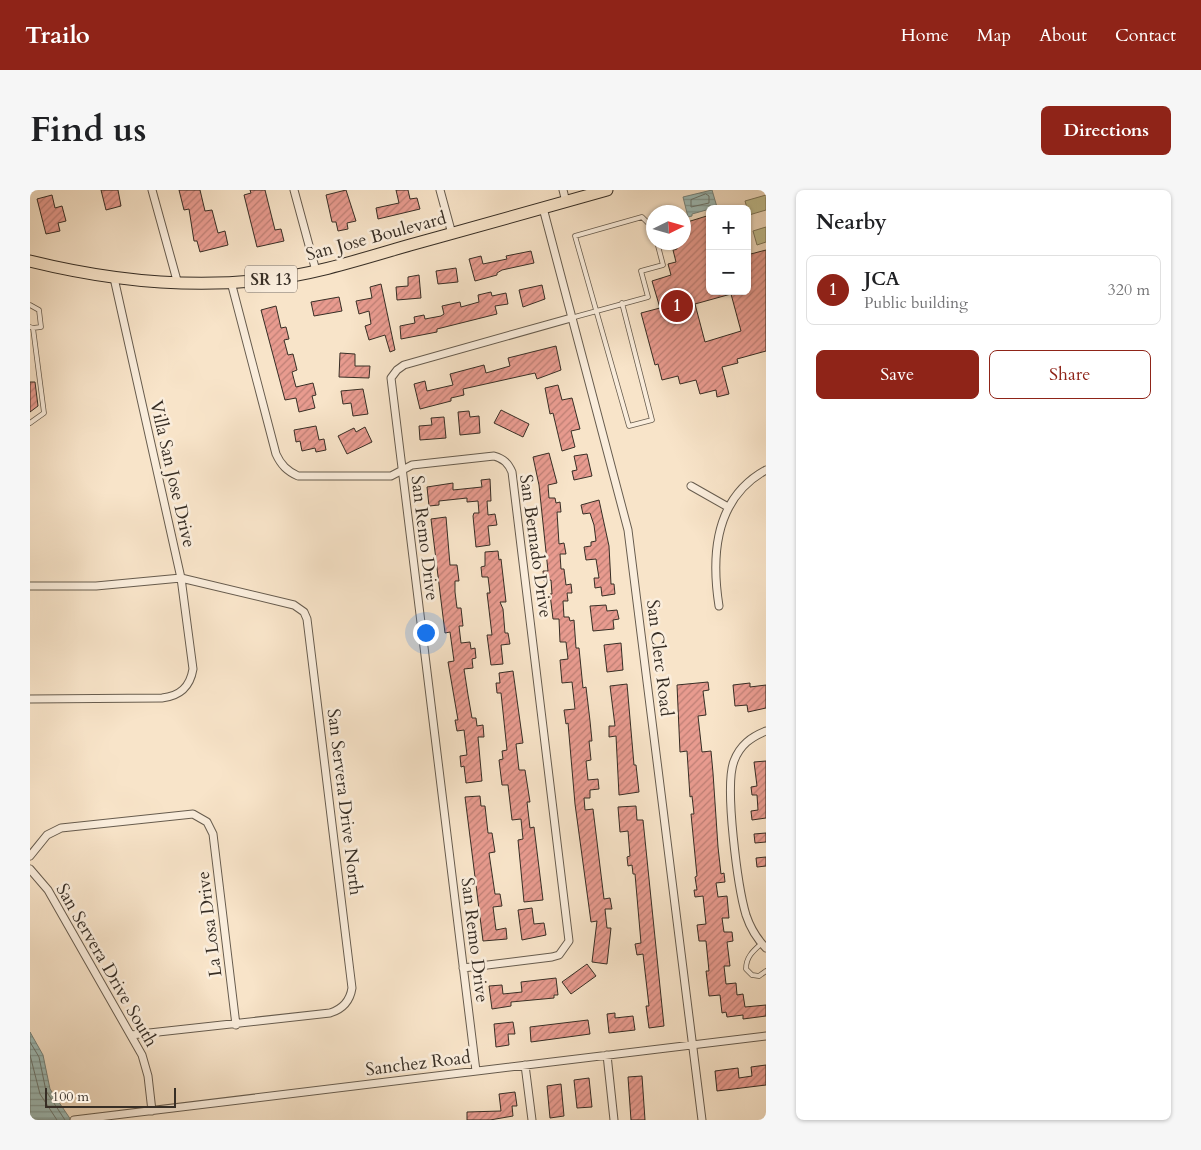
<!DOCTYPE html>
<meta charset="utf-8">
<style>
:root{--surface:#fff;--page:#f6f6f6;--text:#202124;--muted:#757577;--line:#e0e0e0;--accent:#8f2418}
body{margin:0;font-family:Cardo,serif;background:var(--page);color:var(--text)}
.controls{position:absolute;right:15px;top:15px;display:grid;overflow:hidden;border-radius:8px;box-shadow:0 1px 4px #0004}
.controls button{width:45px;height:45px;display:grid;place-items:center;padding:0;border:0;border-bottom:1px solid var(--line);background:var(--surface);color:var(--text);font:25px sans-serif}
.compass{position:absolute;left:616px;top:15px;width:45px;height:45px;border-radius:50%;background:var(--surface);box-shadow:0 1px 4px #0004;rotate:85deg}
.scale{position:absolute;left:15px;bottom:12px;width:131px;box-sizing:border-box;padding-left:5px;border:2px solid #372e25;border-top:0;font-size:14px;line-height:18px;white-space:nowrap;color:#372e25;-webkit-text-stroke:4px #faeddc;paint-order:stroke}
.you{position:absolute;left:395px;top:442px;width:18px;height:18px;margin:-12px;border:4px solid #fff;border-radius:50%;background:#1a73e8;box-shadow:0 0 0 8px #1a73e833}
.badge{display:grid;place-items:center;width:32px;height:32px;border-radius:50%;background:var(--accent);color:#fff;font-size:16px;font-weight:700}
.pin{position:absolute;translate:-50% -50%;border:2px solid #fff;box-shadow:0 1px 5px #0006}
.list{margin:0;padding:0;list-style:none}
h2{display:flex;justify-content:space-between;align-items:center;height:65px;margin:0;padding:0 20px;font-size:21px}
h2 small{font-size:16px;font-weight:400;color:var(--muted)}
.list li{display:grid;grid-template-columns:32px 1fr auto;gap:15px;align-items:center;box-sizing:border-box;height:70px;margin:0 10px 10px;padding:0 10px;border:1px solid var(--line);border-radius:8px}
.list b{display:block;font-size:19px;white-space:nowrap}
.list p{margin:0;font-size:16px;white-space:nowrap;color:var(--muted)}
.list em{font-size:16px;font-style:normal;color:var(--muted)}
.actions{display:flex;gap:10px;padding:15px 20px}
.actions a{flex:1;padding:11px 0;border:1px solid var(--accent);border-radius:8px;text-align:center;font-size:18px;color:var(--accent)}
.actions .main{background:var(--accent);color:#fff}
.map{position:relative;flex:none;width:736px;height:930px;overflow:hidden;border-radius:8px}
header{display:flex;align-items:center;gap:30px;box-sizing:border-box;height:70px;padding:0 25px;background:var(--accent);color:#fff}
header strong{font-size:24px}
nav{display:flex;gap:28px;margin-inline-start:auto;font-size:18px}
.intro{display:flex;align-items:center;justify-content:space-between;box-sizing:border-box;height:120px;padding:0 30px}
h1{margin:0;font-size:35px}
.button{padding:12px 22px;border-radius:8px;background:var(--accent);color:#fff;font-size:18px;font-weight:700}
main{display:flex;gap:30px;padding:0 30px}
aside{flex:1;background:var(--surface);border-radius:8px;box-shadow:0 1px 4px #0004}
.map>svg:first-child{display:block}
</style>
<header>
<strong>Trailo</strong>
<nav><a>Home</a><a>Map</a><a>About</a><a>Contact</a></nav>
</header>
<div class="intro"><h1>Find us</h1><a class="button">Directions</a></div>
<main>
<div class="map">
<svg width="736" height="930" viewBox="0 0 736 930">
<defs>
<pattern id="water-rules" width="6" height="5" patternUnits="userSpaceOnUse" patternTransform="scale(1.25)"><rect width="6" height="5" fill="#9ebeba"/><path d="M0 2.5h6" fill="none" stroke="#829b97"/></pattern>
<pattern id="building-hatch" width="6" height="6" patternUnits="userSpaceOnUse" patternTransform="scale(1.25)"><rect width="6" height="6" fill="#e89b8f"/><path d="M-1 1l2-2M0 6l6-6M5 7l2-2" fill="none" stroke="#bd7f75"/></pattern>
</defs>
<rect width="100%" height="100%" fill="#f8e4c9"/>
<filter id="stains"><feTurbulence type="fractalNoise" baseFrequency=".004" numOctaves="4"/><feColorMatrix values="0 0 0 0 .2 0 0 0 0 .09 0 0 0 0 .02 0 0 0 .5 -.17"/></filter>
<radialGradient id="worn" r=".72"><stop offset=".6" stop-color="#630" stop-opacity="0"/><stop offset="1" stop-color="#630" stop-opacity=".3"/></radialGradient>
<path fill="#c3c293" stroke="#7d785c" d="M736,5V20L719,25L715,11Z
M736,37V52L727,55L723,41Z"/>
<path fill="url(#water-rules)" stroke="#75847e" d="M682,0L687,17L662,24V26L658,27L653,7Z
M0,842L13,865L20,899L41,930H2L0,926Z"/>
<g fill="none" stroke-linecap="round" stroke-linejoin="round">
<path stroke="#6a7670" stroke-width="1" d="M676,4L679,6V13L661,17V10Z
M0,852L9,867L16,901L35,930
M0,865L10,904L27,930"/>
</g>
<path fill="url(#building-hatch)" stroke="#372e25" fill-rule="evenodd" d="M71,0H88L91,16L76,20Z
M149,0H170L175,21L182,20L188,43L195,41L198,55L170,62L167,51H164L159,19L154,20Z
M220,0H235L245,40L251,39L254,51L227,57L214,5L221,3Z
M316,0L326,31L317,33L318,39L308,41L306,32H302L296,5Z
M366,0H378L380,9L387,8L390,19L348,29L346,18L369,13Z
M22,5L25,18L32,16L36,31L28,33L30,41L16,44L7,9Z
M680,25V101H717V65L736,60V161L707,169L708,173L692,177L699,204L687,207L686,200L670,204L666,190L650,194L648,186L632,190L628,174L625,175L611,123L630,118L622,91L641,85L638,74L646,72L643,60L647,59L645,52H654V33ZM701,104L711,141L675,152L665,114Z
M501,61L504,73L472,80L467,83V85L445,91L439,69L451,66L453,74L477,69L476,66Z
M426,78L428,92L408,94L406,81Z
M389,85L391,108L367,110L366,97L378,96V87Z
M351,94L365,160L360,162L355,145L339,150L335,136L341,134L339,121L329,124L326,111L342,108L340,97Z
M512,95L515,109L493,117L489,100Z
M461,102L462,106L476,103L478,114L465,116L467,124L407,139V142L371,149L370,136L385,133L384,127L394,125L395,129L411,126L414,124L412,116L430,112L431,117L449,112L448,105Z
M309,107L312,121L284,126L281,112Z
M246,116L251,138L256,137L259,149L254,150L258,165L263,164L267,180L262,182L266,197L283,193L286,205L282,206L285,218L269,222L266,208L255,210L231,120Z
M526,156L531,180L507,189L505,183L433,199L434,205L421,208V211L390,219L384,194L395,191L397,201L423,195L420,184L454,175L456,183L480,176L478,168Z
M310,163L325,164V176H340L339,188L309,187Z
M0,192H5L8,216L0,222Z
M528,195L532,210L542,208L550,239L541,241L545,257L532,261L523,223L520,224L515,198Z
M333,199L338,224L323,226L321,213L313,214L311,201Z
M471,220L499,234L493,247L464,233Z
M439,221L440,227L449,226L450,243L430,245L428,222Z
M414,227L416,248L390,250L389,236L402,235L401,228Z
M286,236L289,250L294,249L296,260L286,262L285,258L272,261L270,251L266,252L264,240Z
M335,237L342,252L317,264L308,246L324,238L326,242Z
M519,263L527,293L518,295L519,308H525L526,313L530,312L531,322H527L529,354L534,353L536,364H530L531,379H534L536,395L541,394L542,403H537L538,411H533L534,427H539L540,431L544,430L546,458H549L553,498L556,497L560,531L562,551H559L561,570L556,571L558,590L568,589L569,599L560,600V608H554L555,620L563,619L574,709L580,708L582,719H575L577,738H581L577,774L562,772L567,731L561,732L545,614L538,533L536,534L534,520L545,519L542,492L532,493L530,470L538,469L536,452H530L529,429H523L520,404H522L521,390L514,391L513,381H518L509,295L503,267Z
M557,264L562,286L544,290L542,281L547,280L544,266Z
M460,289L461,311H457L458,325L465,324L467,335L458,336L460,355L446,357L443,326L444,323H449L448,311L437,312V308L409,311V315L399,316L397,297L423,293V300L452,297L451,290Z
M569,310L579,356L581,394H584L585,404L572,406L571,397L565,398L564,388H569L566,369L556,370L554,357L561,356V352L566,351L564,335L560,323L553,324L551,315Z
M416,327L420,375H427L429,391H425V402L427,418H431L433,436H429L431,453L440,452L441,459L445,458L446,468L442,469L443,478L434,479L438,505L442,528H446L447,536L453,535L454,547H448L452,591L436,593L434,576L431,577L430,566L437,565L434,540L427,541L425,530H428L418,472L424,471L420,442L415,443L401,329Z
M468,361L469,370L471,369L476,412H470L473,419L475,443H478L480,454L471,455L473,474L461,475L457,445H462L457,403H460L458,387H452L451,377L455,376V362Z
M576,415L577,421L587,420L589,429L583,430L584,439L563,441L560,416Z
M591,453L593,480L577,482L574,455Z
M483,481L493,553L486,554L489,580H495L500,612H497L500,638L504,637L513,710L494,712L488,650L493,649L491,629L482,630L478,595H472L469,570L473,569L472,561L477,560L471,503H467L466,493H470L469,483Z
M678,492L679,500L673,501L676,525L668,526L672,562L681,561L683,583L688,657L691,684L694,683L695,692L686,693L688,707L697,706L699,728H692L694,742H702L703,751L697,752L700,776H694L696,794L706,793L707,805L713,804L715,817L736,815V826L713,829V825L697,827L696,822L692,823L690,805L679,806L676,781H679L676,751H669L667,735L676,734L673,706L665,707L664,700H667L665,687L667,686L661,624H664L662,606L660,607L657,561L650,562L647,495Z
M720,493V497L736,495V518L718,522L717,515L705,516L703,495Z
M597,494L604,575H606L609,602L589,605L586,546L579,547V536H585L580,496Z
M736,571V628L722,630L721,621L728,620L727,605H722L721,597L727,596L724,572Z
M450,606L451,616H455L458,643H462L465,662L459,663L465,704H470L472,716L463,717L466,740L476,738L477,749L453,751L435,607Z
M606,616L607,630H613L634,836L619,838L616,816H619L613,764L607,765L605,754L611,753L605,684H603L602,675L598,676L597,667L600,666L598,641L590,642L588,617Z
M736,643V652L725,653L724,644Z
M736,667V676L727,677L726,668Z
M502,718L504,734L514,733L516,745L492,750L488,720Z
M557,774L566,786L541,804L532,792Z
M526,788L528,805H524V808L481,812V816L462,819L459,796L472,795L473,804L492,802L491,792Z
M585,823V828L603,826L605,840L579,843L577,824Z
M558,830L560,844L501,852L500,837Z
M483,832L485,844H478L479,855L466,857L464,834Z
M736,875V895L687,901L685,881L708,878L709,888L722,886L721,877Z
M612,886L615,930H601L598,887Z
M559,888L562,917L547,918L544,890Z
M531,894L534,926L520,928L517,896Z
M485,902L487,916H482L483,926L460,930H437V922L471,921L469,904Z"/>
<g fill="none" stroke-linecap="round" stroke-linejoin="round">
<defs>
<path id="service" d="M592,113L622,230L599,236L545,46L612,27L624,39
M0,115L9,120L11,137L3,138
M541,128L618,107L611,81L633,75L627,52
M0,137L3,138L14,223L0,233
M732,753C723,761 716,767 716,779L722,785L729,786L736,781"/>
<path id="minor" d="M122,0L148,94
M264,0L286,81
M410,0L422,44
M533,0L536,12
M513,18L598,340L672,930
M201,92L246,264C251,275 257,281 268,286H361L382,275L464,266C474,269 478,273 482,282L539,751L529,765L522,767L433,778
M661,296L698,317
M0,396H66L151,388L264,415L274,422L277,429L322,798C320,811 313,819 300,823L101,845
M689,416C681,365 685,308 736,280
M0,509L132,508C150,506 160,497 163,479L151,388L84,88
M736,541C721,547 710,555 704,571C694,596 708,698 716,725C720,737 727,749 736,758
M0,666L17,645L31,638L163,624L177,632L183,644L206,835
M0,679L18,700L112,865L118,886L122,921
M577,865L584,930
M495,875L502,930
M446,881L361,188L367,180L374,175L541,128
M44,930L736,846"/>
<path id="primary" d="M0,71C77,90 153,99 233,90C283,85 332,69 380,55C446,37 512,18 577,0"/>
</defs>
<use href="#service" stroke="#675c4e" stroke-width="5.5"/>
<use href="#minor" stroke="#675c4e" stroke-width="9"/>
<use href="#primary" stroke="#372e25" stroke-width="13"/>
<use href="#service" stroke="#faeddc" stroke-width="4"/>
<use href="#minor" stroke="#faeddc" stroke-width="7"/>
<use href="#primary" stroke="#f8e4c9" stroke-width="11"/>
</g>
<g text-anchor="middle" stroke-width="5" stroke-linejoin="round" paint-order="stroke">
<rect fill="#faeddc" stroke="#72675c" stroke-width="1" x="215" y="75.5" width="52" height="27" rx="4"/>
<g font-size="16" font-weight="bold" fill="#372e25">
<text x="241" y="95">SR 13</text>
</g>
<g font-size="18" fill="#372e25" stroke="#faeddc">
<text transform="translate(346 46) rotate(-15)" y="6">San Jose Boulevard</text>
<text transform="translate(143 284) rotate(77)" y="6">Villa San Jose Drive</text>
<text transform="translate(395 348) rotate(83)" y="6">San Remo Drive</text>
<text transform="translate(506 356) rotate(82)" y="6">San Bernado Drive</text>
<text transform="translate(630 468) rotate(83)" y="6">San Clerc Road</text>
<text transform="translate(315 612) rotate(83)" y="6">San Servera Drive North</text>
<text transform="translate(179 734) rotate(-97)" y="6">La Losa Drive</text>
<text transform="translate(445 750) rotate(83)" y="6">San Remo Drive</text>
<text transform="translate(77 775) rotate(60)" y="6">San Servera Drive South</text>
<text transform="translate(388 873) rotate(-7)" y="6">Sanchez Road</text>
</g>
</g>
<rect width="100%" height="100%" filter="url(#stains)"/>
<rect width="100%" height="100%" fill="url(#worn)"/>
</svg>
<div class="controls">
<button>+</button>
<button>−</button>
</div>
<svg class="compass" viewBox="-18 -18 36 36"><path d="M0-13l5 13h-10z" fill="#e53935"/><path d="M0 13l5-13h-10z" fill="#757577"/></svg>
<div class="scale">100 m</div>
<div class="you"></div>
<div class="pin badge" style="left:647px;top:116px">1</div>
</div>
<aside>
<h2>Nearby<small></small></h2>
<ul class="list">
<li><span class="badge">1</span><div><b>JCA</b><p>Public building</p></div><em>320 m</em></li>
</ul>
<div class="actions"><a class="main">Save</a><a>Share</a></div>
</aside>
</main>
